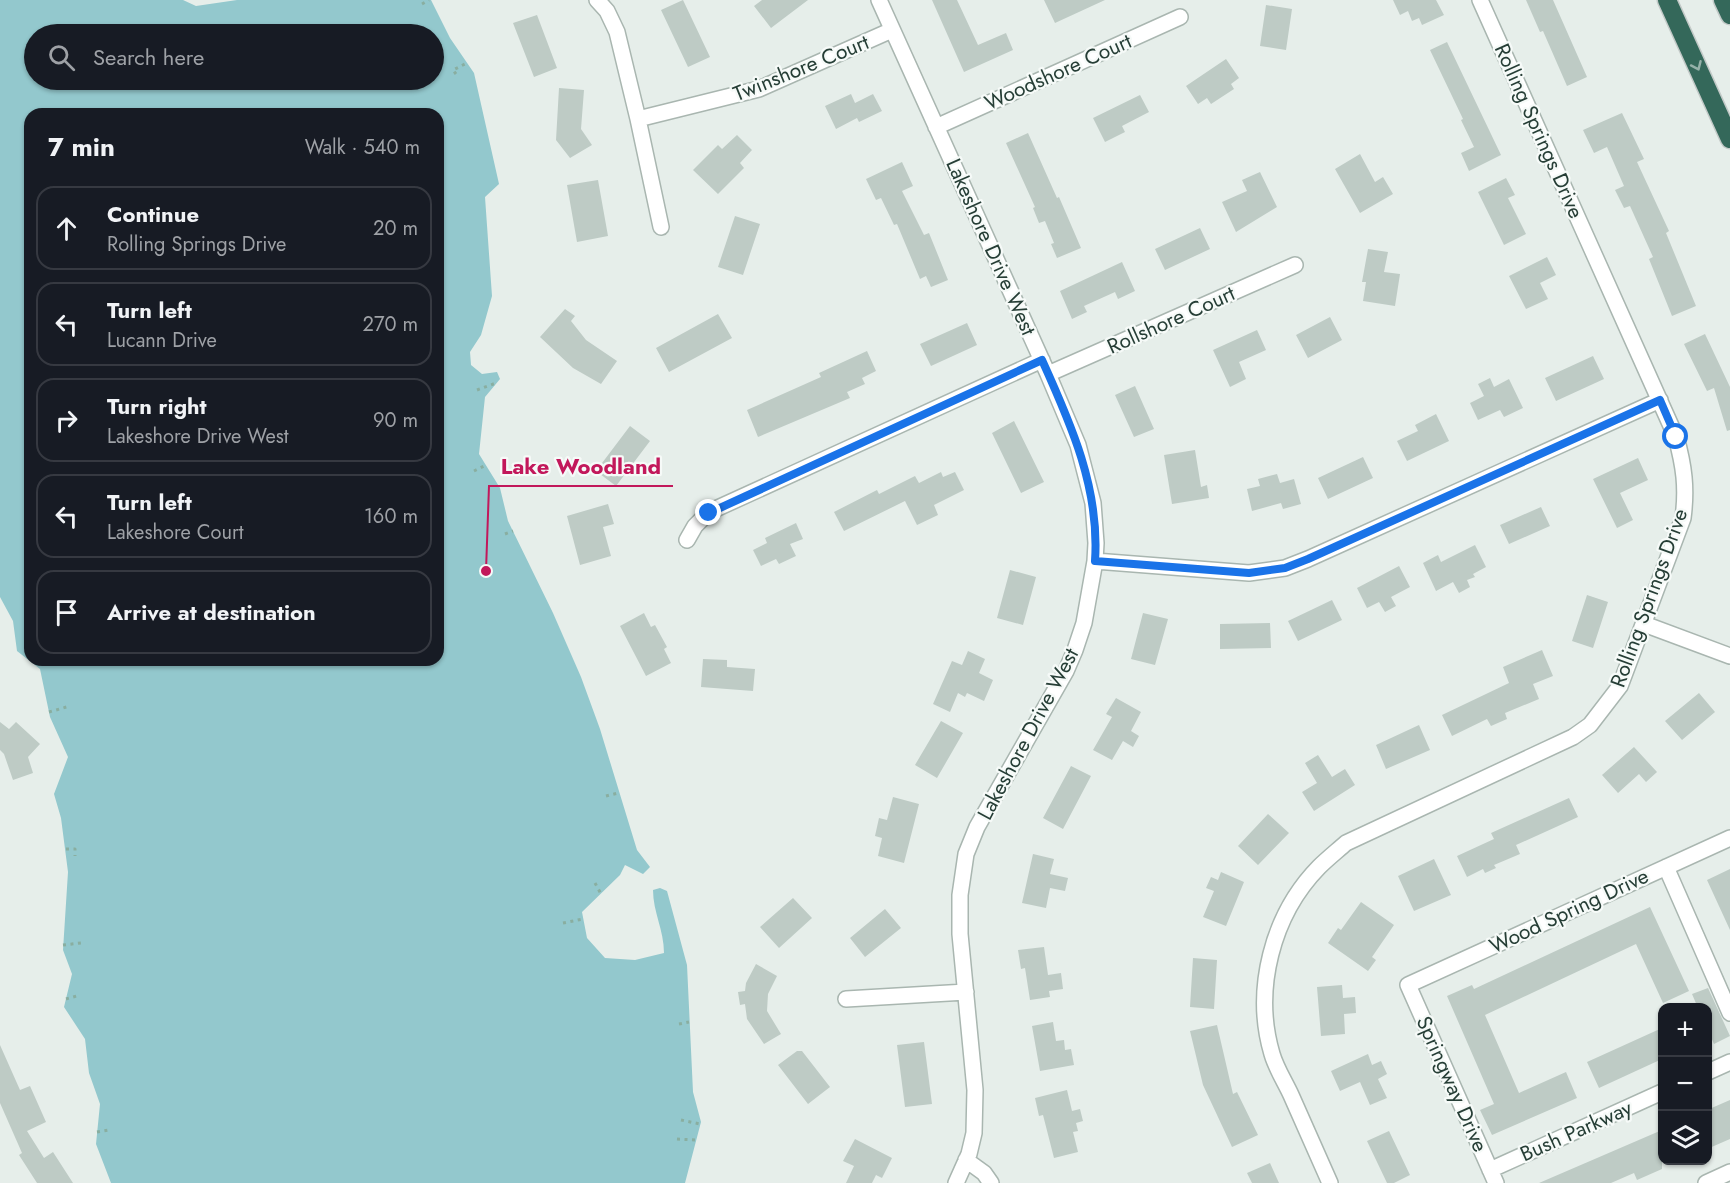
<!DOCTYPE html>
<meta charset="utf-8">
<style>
:root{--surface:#171b24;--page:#242831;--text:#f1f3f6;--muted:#9ea1a6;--line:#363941}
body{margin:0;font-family:Jost,sans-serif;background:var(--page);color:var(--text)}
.controls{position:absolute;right:18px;bottom:18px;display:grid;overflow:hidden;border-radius:12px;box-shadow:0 2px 4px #0004}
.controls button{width:54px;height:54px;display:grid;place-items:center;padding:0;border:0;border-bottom:2px solid var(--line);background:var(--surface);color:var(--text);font:30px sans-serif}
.stop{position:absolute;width:18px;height:18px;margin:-14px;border:4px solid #1a73e8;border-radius:50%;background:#fff}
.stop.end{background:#1a73e8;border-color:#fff;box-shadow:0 2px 6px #0008}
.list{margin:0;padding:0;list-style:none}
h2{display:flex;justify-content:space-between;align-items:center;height:78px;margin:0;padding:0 24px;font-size:26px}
h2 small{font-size:20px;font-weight:400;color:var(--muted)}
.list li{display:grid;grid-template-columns:39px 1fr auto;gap:18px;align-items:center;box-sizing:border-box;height:84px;margin:0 12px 12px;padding:0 12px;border:2px solid var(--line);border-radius:18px}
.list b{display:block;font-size:22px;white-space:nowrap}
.list p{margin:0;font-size:20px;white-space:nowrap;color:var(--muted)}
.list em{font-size:20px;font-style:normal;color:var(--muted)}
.icon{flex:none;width:33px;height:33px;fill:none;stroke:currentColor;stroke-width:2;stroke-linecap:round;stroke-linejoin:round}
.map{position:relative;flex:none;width:1730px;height:1183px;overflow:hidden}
.search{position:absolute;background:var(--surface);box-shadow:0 2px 4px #0004;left:24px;top:24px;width:420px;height:66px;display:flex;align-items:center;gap:15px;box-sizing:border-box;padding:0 21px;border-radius:33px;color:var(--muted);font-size:22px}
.panel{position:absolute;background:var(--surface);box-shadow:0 2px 4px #0004;left:24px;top:108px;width:420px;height:558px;border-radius:18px}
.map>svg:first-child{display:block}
</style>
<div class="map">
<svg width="1730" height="1183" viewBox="0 0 1730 1183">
<rect width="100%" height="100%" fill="#e6eeea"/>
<path fill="#93c8cd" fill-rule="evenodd" d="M0,0H183L196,6L237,0H431L450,38L474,73L499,184L485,197L492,296L481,335L470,352L471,365L482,374L497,372L500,379L485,397L479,454L500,488L508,521L553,613L581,677L600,729L637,850L650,867L643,874L625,865L620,875L582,912L587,938L605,958L635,960L664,953C664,930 653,912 653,890L660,888L667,891L687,965L693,1092L701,1122L685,1183H111L96,1144L100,1104L89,1073L85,1039L64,1007L72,974L63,950L68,872L61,818L54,794L68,757L50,717L40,669L17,651L13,621L0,597ZM34,34H434V80H34ZM30,114H438V660H30Z"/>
<path fill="#becbc5" d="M683,0L710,57L688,67L661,10Z
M762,0H808L771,28L754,6Z
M932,0H957L978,45L1006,33L1013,50L964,72Z
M1044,0H1105L1055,23Z
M1393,0H1436L1444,15L1422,25L1419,18L1412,21L1408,11L1400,15Z
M1526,0H1553L1587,77L1567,86L1543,31L1540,32Z
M1266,5L1292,9L1286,50L1260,46Z
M537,15L557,68L534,77L513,23Z
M1447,42L1501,155L1469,171L1461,153L1474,147L1461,120L1463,119L1430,50Z
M1226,59L1239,78L1231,84L1234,89L1211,104L1207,98L1198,104L1186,86Z
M559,88L584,90L581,129L592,145L570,158L556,140Z
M851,94L855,103L873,94L882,111L859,122L857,118L836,129L825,106Z
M1140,95L1149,112L1122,126L1125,132L1105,142L1093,118Z
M1622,113L1644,159L1637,162L1669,231L1666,233L1696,306L1672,316L1649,259L1653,257L1630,206L1624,208L1615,190L1624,186L1607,147L1594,153L1583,130Z
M1028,133L1057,198L1059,197L1081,248L1057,258L1051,244L1054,243L1045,221L1039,223L1033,208L1035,207L1006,143Z
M737,135L752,150L740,163L744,168L718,194L693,170L718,145L722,149Z
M1360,154L1375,182L1383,177L1393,194L1360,213L1335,169Z
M902,162L913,186L902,191L924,235L929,233L948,280L931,287L926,276L920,279L897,224L894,225L881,198L876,200L866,179Z
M1260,172L1277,207L1236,232L1222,202L1247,191L1242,180Z
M1506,178L1515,195L1508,198L1526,234L1504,245L1478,192Z
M598,180L608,236L577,242L567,185Z
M735,216L760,224L743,275L718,267Z
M1200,228L1210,249L1165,270L1155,249Z
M1368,249L1388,252L1384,272L1400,274L1395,306L1363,301L1366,282H1362Z
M1547,257L1556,275L1540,283L1548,299L1526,309L1509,276Z
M1122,262L1135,291L1118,299L1115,292L1084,306L1087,312L1072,319L1060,291Z
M565,309L575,316L571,321L586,340L617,361L601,384L573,368L540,337Z
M718,314L732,338L669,372L656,348Z
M1330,317L1342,340L1308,358L1296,335Z
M967,323L977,345L931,366L920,344Z
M1257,330L1266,350L1239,362L1246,379L1230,387L1213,350Z
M1705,334L1730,387V430L1727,431L1714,388L1707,391L1684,344Z
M867,351L876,371L862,378L865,384L847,392L850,398L758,437L747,410L821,377L819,373Z
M1593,356L1604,379L1556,401L1545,378Z
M1490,378L1494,387L1509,379L1523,408L1504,417L1500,410L1478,420L1470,403L1484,396L1478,384Z
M1135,386L1154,429L1134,437L1115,395Z
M1436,414L1449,441L1407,461L1397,441L1418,431L1415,425Z
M1014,421L1044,482L1021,493L992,433Z
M630,426L650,441L616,486L596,471Z
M1195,450L1201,487L1207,485L1209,498L1172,504L1164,455Z
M1363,457L1373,478L1328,499L1318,478Z
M1638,458L1648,480L1620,493L1633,520L1617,528L1593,479Z
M941,472L943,477L955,472L964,490L934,505L938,515L917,525L905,501L844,531L834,512L877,490L879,494L915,476L919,483Z
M1277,474L1280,483L1294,479L1301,504L1283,509L1281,503L1252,511L1247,489L1260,486L1258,479Z
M608,504L614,524L603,527L611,556L580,565L567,516Z
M1541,507L1550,526L1509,544L1500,525Z
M796,523L803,539L790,544L796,556L779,564L776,559L761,566L753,550L767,543L765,538Z
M1475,545L1486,567L1473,574L1475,577L1467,580L1470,587L1459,593L1453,582L1436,591L1423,563L1438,555L1441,562Z
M1399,566L1410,587L1391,597L1396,606L1385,612L1379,602L1367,608L1357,588Z
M1010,570L1036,577L1023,625L997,618Z
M1587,595L1608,602L1593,648L1572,641Z
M1332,600L1342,620L1298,641L1288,621Z
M644,613L651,627L655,625L667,647L664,649L671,663L646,676L620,626Z
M1143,613L1168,619L1155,665L1131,659Z
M1270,623L1271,648L1220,649V624Z
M1542,650L1553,676L1533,684L1539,699L1505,713L1507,719L1491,726L1487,719L1452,736L1442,715L1509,683L1503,667Z
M968,651L985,659L979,673L993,680L984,701L967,693L965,697L958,693L950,712L933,704L952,661L962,665Z
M703,659L727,660V667L755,669L753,691L701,687Z
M1699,693L1715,712L1682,740L1665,721Z
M1116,698L1141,712L1131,731L1139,736L1133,747L1123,741L1112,760L1093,750L1112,717L1106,714Z
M941,721L963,733L937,778L915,765Z
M0,722L9,729L16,722L40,744L28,757L33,773L13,780L4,754L0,750Z
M1419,725L1430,750L1386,769L1376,745Z
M1634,747L1657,772L1646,782L1639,774L1618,793L1602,775Z
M1318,755L1332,777L1345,769L1355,785L1314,811L1302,792L1317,783L1305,763Z
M1071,766L1091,776L1063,829L1043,818Z
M893,797L919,804L904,863L878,856L882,838L875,836L879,818L887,820Z
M1569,798L1578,817L1516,845L1520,854L1494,865L1496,868L1485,873L1483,869L1467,877L1457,856L1494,839L1491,833Z
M1268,814L1289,833L1258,865L1238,846Z
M1033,854L1054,859L1050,874L1068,878L1065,891L1050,888L1046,908L1022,903Z
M1434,859L1451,895L1414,911L1398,876Z
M1730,869V930L1707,880Z
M1221,872L1244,882L1226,926L1203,917L1214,891L1206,888L1211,877L1218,880Z
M793,898L812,918L779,948L760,927Z
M1361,902L1394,925L1372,957L1376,960L1368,971L1328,943L1338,928L1341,930Z
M1650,907L1689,991L1663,1003L1636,944L1485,1015L1519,1093L1566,1072L1577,1098L1492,1135L1480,1110L1494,1104L1447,996L1472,985L1474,989Z
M885,909L901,928L865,957L850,938Z
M1044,947L1048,975L1061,973L1063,989L1049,991L1050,997L1030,1000L1025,968L1021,969L1018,950Z
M1193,958L1217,960L1214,1009L1190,1007Z
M756,964L777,976L768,994L767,1011L781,1034L764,1044L747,1019L745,1004L740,1005L738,992L745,991L746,983Z
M1342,985L1343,998L1355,997L1356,1013L1344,1014L1345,1034L1321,1036L1317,987Z
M1708,988L1730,1036L1714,1044L1711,1037L1707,1039V1008H1698L1692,994Z
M1053,1022L1056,1041L1064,1040L1065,1050L1071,1049L1074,1065L1040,1071L1032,1026Z
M1217,1025L1233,1094L1237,1092L1258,1135L1232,1147L1203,1085L1190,1031Z
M1662,1028V1059L1599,1088L1587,1062Z
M924,1042L932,1104L905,1107L897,1045Z
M0,1045L20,1090L30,1086L46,1122L27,1131L44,1158L53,1152L73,1183H37L19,1155L22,1153L0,1103Z
M797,1051H802L830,1087L808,1104L778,1065Z
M1368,1054L1372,1065L1381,1061L1387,1074L1378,1079L1387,1098L1370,1105L1360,1082L1340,1091L1331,1071Z
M1067,1090L1072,1111L1080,1109L1083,1121L1076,1123L1078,1131L1073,1132L1078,1152L1054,1158L1043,1115L1039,1116L1035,1098Z
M1730,1100V1139L1707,1149V1110Z
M1662,1130V1169L1637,1180L1634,1173L1611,1183H1539Z
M1389,1131L1410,1175L1394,1183H1387L1367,1141Z
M855,1139L892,1158L882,1178L876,1175L872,1183H846L854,1166L843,1161Z
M1270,1163L1279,1183H1252L1247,1173Z"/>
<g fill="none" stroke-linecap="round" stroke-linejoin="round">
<defs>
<path id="street" d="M597,0L607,11L617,32L638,119L661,227
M879,0L1048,374L1078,445L1093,503L1096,543L1095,561L1084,623L1075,650L1066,671L977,827L966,854L960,895V934L975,1090L974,1133L969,1154L956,1183
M638,119L759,89L892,30
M936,127L1180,17
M1048,374L1295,265
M687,540L695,526L709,512L1042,360
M1095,561L1249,573L1285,568L1308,559L1660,400
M1644,624L1730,656
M1666,867L1730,1013
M846,999L966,992
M1708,1072L1730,1062
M966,1160L984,1173L991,1183
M1490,1170L1662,1092
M1330,1183C1317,1154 1304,1125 1291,1095C1285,1082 1276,1068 1272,1054C1253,990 1272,915 1319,867C1327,859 1337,851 1346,843L1573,737L1590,725L1620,686L1683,518C1687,488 1684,466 1676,437L1480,0
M1496,1183L1408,985L1730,838
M1706,1183L1730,1172"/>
<path id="highway" d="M1667,0L1730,139
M1723,0L1730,15"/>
</defs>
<use href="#street" stroke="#a9b6b0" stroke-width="18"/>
<use href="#highway" stroke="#c2c9c7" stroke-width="21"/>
<path stroke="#89aea0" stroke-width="3" stroke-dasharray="3 4.5" stroke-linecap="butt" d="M422,4L429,0
M456,74L453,70L467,63
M477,390L496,383
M474,471L486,465
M505,534L513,531
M49,712L70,706
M606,796L618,793
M66,849H75V856
M595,883L601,894
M563,923L583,919
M63,945L81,943
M66,999L80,995
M679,1024L689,1022
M681,1120L700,1124
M97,1132L109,1130
M677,1139L696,1140"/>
<use href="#street" stroke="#fff" stroke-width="15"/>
<use href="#highway" stroke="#34685a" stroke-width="18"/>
</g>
<defs><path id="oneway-chevron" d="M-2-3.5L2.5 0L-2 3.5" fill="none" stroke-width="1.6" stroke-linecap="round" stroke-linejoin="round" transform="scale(1.5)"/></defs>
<use stroke="#95b1a9" href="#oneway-chevron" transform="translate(1697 66) rotate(66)"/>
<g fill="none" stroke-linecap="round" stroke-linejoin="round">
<path stroke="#1a73e8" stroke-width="8" d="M709,513L1042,360C1071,424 1100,489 1095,561L1249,573L1285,568L1308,559L1660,400L1676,437"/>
</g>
<g text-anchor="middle" stroke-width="4.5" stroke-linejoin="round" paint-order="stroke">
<g font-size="21" fill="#263e36" stroke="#f6faf8">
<text transform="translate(801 68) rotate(-22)" y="7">Twinshore Court</text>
<text transform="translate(1058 72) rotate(-24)" y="7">Woodshore Court</text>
<text transform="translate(1539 131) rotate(66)" y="7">Rolling Springs Drive</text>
<text transform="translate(991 247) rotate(66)" y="7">Lakeshore Drive West</text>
<text transform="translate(1171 320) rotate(-24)" y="7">Rollshore Court</text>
<text transform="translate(1649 598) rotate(-70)" y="7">Rolling Springs Drive</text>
<text transform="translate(1028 734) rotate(-62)" y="7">Lakeshore Drive West</text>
<text transform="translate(1569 911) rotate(-25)" y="7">Wood Spring Drive</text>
<text transform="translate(1452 1084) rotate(66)" y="7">Springway Drive</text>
<text transform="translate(1576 1131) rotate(-24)" y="7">Bush Parkway</text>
</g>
</g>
<path fill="none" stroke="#c2185b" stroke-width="2" d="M486 571L489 486H673"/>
<circle fill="#c2185b" stroke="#f6faf8" stroke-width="2" cx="486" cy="571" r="6"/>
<g font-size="22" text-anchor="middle" font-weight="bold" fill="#c2185b" stroke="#f6faf8" stroke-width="4.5" stroke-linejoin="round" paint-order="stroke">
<text x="581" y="474">Lake Woodland</text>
</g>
</svg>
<div class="controls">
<button>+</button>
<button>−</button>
<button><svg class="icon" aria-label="layers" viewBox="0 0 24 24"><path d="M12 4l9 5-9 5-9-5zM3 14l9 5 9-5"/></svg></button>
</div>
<div class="stop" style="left:1676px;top:437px"></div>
<div class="stop end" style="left:709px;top:513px"></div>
<div class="search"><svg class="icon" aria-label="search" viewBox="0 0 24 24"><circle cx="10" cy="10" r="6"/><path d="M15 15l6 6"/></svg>Search here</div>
<section class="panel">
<h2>7 min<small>Walk · 540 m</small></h2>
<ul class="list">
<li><svg class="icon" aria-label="ahead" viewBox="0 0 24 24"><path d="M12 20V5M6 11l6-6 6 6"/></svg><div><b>Continue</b><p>Rolling Springs Drive</p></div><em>20 m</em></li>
<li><svg class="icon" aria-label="left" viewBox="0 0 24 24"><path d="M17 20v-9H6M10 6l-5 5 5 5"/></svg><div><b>Turn left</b><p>Lucann Drive</p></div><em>270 m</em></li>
<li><svg class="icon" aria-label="right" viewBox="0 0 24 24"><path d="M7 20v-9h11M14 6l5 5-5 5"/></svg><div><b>Turn right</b><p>Lakeshore Drive West</p></div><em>90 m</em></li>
<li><svg class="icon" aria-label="left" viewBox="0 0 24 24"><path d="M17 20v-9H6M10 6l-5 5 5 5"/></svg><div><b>Turn left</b><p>Lakeshore Court</p></div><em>160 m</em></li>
<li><svg class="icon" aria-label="arrive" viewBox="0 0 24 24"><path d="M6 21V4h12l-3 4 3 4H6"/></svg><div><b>Arrive at destination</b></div></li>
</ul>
</section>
</div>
